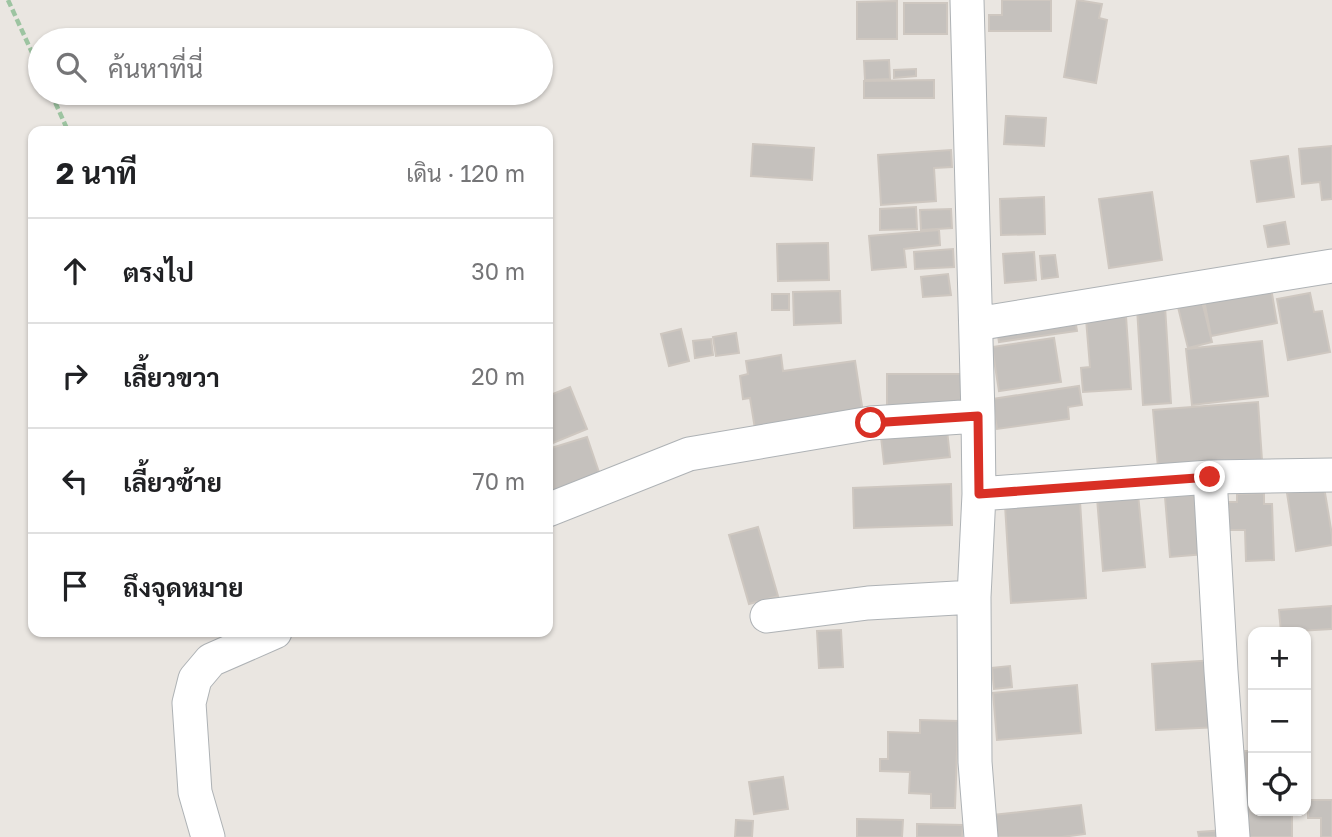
<!DOCTYPE html>
<html lang="th">
<meta charset="utf-8">
<style>
:root{--surface:#fff;--page:#f2f2f2;--text:#202124;--muted:#757577;--line:#e0e0e0}
body{margin:0;font-family:"Golos Text",Sarabun,sans-serif;background:var(--page);color:var(--text)}
.controls{position:absolute;right:21px;bottom:21px;display:grid;overflow:hidden;border-radius:14px;box-shadow:0 2px 5px #0004}
.controls button{width:63px;height:63px;display:grid;place-items:center;padding:0;border:0;border-bottom:2px solid var(--line);background:var(--surface);color:var(--text);font:35px sans-serif}
.stop{position:absolute;width:21px;height:21px;margin:-16px;border:5px solid #d93025;border-radius:50%;background:#fff}
.stop.end{background:#d93025;border-color:#fff;box-shadow:0 2px 7px #0008}
.list{margin:0;padding:0;list-style:none}
h2{display:flex;justify-content:space-between;align-items:center;height:91px;margin:0;padding:0 28px;font-size:30px}
h2 small{font-size:23px;font-weight:400;color:var(--muted)}
.list li{display:grid;grid-template-columns:46px 1fr auto;gap:21px;align-items:center;box-sizing:border-box;height:105px;padding:0 28px;border-top:2px solid var(--line)}
.list b{display:block;font-size:26px;white-space:nowrap}
.list em{font-size:23px;font-style:normal;color:var(--muted)}
.icon{flex:none;width:38px;height:38px;fill:none;stroke:currentColor;stroke-width:2;stroke-linecap:round;stroke-linejoin:round}
.map{position:relative;flex:none;width:1332px;height:837px;overflow:hidden}
.search{position:absolute;background:var(--surface);box-shadow:0 2px 5px #0004;left:28px;top:28px;width:525px;height:77px;display:flex;align-items:center;gap:18px;box-sizing:border-box;padding:0 24px;border-radius:38px;color:var(--muted);font-size:26px}
.panel{position:absolute;background:var(--surface);box-shadow:0 2px 5px #0004;left:28px;top:126px;width:525px;height:511px;border-radius:14px}
.map>svg:first-child{display:block}
</style>
<div class="map">
<svg width="1332" height="837" viewBox="0 0 1332 837">
<rect width="100%" height="100%" fill="#eae6e1"/>
<path fill="#c5c1bd" stroke="#cec7c0" stroke-width="2" d="M1002,0H1051V31H989V15H1002Z
M1077,0L1102,4L1099,18L1107,20L1096,83L1064,77Z
M897,1V39H857V2Z
M904,3H947V34H904Z
M889,60L890,79L865,80L864,61Z
M916,69V76L894,78V70Z
M934,80V98H864V81Z
M1006,116L1046,118L1044,146L1004,144Z
M753,144L814,148L812,180L751,176Z
M1332,146V199L1322,200L1320,182L1302,184L1299,149Z
M951,150L952,167L934,168L936,201L881,205L878,155Z
M1288,156L1294,197L1257,202L1251,161Z
M1152,192L1162,260L1109,268L1099,199Z
M1044,197L1045,234L1001,235L1000,199Z
M916,207L917,229L880,230V209Z
M951,209L952,228L921,230L920,210Z
M1285,222L1289,244L1268,247L1264,226Z
M939,230L940,245L904,249L906,267L872,270L869,236Z
M828,243L829,280L778,281L777,244Z
M953,249L954,267L915,269L914,252Z
M1034,252L1036,280L1005,283L1003,254Z
M1055,255L1058,277L1042,279L1040,256Z
M948,274L951,295L923,297L921,277Z
M1271,288L1277,323L1211,336L1204,300Z
M840,291L841,323L794,325L793,292Z
M1310,293L1314,312L1322,311L1330,352L1288,360L1277,299Z
M772,294H789V310H772Z
M1202,301L1212,342L1188,348L1178,307Z
M1165,306L1171,403L1143,405L1137,308Z
M1126,316L1131,389L1083,392L1081,368L1090,367L1086,319Z
M1075,319L1077,331L999,342L997,329Z
M681,329L689,361L669,366L661,334Z
M736,333L739,353L716,356L713,337Z
M1054,338L1061,382L999,391L992,347Z
M711,339L713,355L695,358L693,341Z
M1262,341L1268,396L1192,405L1186,349Z
M781,355L783,371L855,361L864,419L756,435L750,398L743,399L740,376L748,374L746,361Z
M887,374H962L961,413L887,412Z
M1079,386L1082,405L1068,407L1069,419L997,429L992,399Z
M570,387L587,429L548,445V396Z
M1258,402L1262,460L1158,468L1153,410Z
M947,430L950,457L884,464L881,437Z
M587,437L602,481L552,497L548,484V449Z
M951,484L952,525L854,528L853,488Z
M1324,487L1332,535V545L1296,551L1287,493Z
M1264,493V504H1272L1274,560L1246,561L1245,530H1229L1228,502H1237V494Z
M1138,494L1145,567L1103,571L1097,498Z
M1201,494L1205,554L1170,557L1165,497Z
M1080,501L1086,598L1011,603L1005,505Z
M758,527L778,596L749,604L729,535Z
M1332,606V629L1281,632L1279,610Z
M841,630L843,667L819,668L817,631Z
M1216,660L1220,727L1156,730L1152,664Z
M1010,666L1012,687L994,689L992,668Z
M1077,685L1081,733L997,740L993,693Z
M920,720L958,721L955,808H931V794L909,793L910,772L880,771V759H888V732L920,733Z
M1244,751H1253V811H1292V837H1243Z
M783,777L788,809L754,814L749,782Z
M1308,800H1332V837H1321V818H1308Z
M1081,805L1085,834L1062,837H995L993,815Z
M857,819L903,820L902,837H857Z
M736,820L753,821L752,837H735Z
M917,824L963,825L962,837H917Z
M1226,830L1227,837H1199L1198,832Z"/>
<g fill="none" stroke-linecap="round" stroke-linejoin="round">
<defs>
<path id="minor" d="M967,0L978,416L979,494L974,597L975,762L981,837
M976,324L1332,266
M1210,477L1221,671L1233,837
M979,494L1210,477L1332,475
M548,510L689,454L871,423L978,416
M767,616L868,603L974,597
M208,837L195,792L189,703L195,679L211,660L275,632"/>
</defs>
<use href="#minor" stroke="#aeb2b5" stroke-width="35"/>
<path stroke="#9dc4a1" stroke-width="4.5" stroke-dasharray="7 3.5" stroke-linecap="butt" d="M8,0L40,70
M51,93L68,131"/>
<use href="#minor" stroke="#fff" stroke-width="33"/>
</g>
<g fill="none" stroke-linecap="round" stroke-linejoin="round">
<path stroke="#d93025" stroke-width="9" d="M871,423L978,416L979,494L1210,477"/>
</g>
</svg>
<div class="controls">
<button>+</button>
<button>−</button>
<button><svg class="icon" aria-label="locate" viewBox="0 0 24 24"><circle cx="12" cy="12" r="6"/><path d="M12 2v4M12 18v4M2 12h4M18 12h4"/></svg></button>
</div>
<div class="stop" style="left:871px;top:423px"></div>
<div class="stop end" style="left:1210px;top:477px"></div>
<div class="search"><svg class="icon" aria-label="search" viewBox="0 0 24 24"><circle cx="10" cy="10" r="6"/><path d="M15 15l6 6"/></svg>ค้นหาที่นี่</div>
<section class="panel">
<h2>2 นาที<small>เดิน · 120 m</small></h2>
<ul class="list">
<li><svg class="icon" aria-label="ahead" viewBox="0 0 24 24"><path d="M12 20V5M6 11l6-6 6 6"/></svg><div><b>ตรงไป</b></div><em>30 m</em></li>
<li><svg class="icon" aria-label="right" viewBox="0 0 24 24"><path d="M7 20v-9h11M14 6l5 5-5 5"/></svg><div><b>เลี้ยวขวา</b></div><em>20 m</em></li>
<li><svg class="icon" aria-label="left" viewBox="0 0 24 24"><path d="M17 20v-9H6M10 6l-5 5 5 5"/></svg><div><b>เลี้ยวซ้าย</b></div><em>70 m</em></li>
<li><svg class="icon" aria-label="arrive" viewBox="0 0 24 24"><path d="M6 21V4h12l-3 4 3 4H6"/></svg><div><b>ถึงจุดหมาย</b></div></li>
</ul>
</section>
</div>
